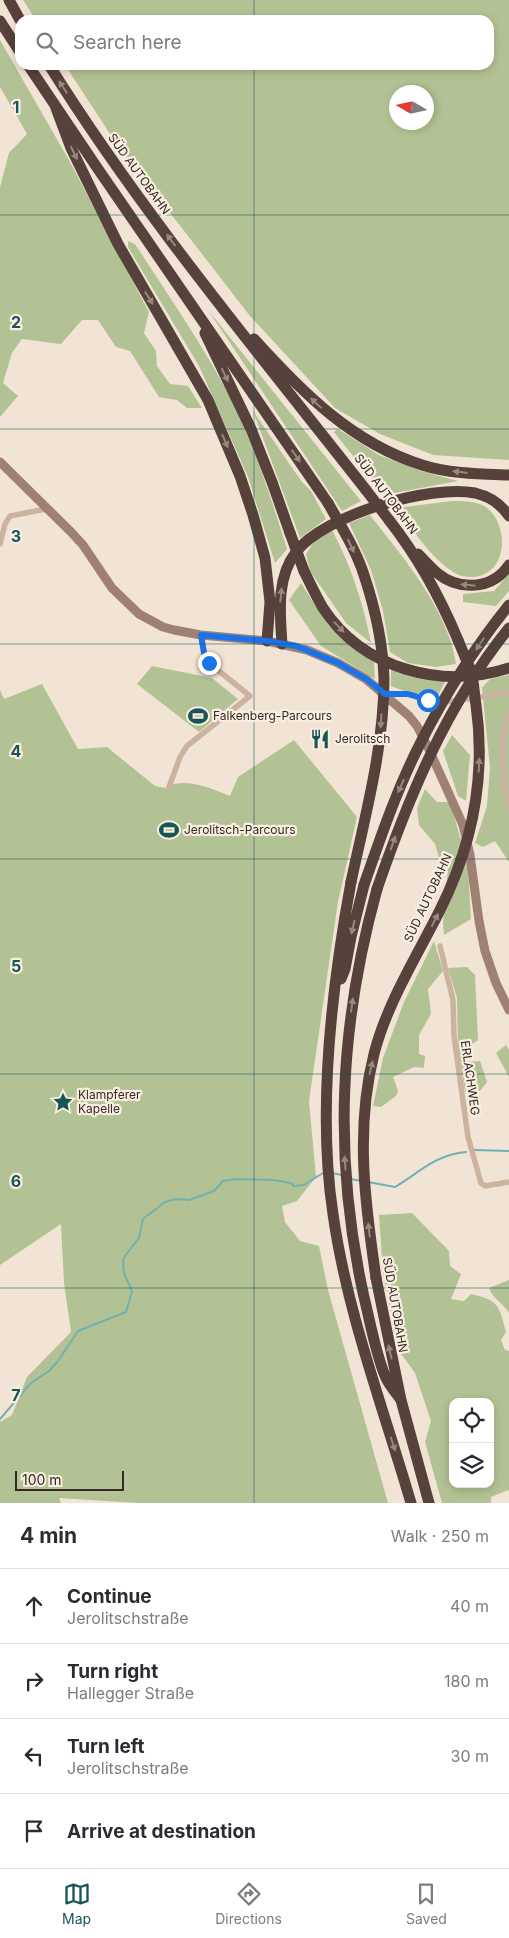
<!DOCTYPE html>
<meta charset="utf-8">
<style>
:root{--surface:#fff;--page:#f7f7f7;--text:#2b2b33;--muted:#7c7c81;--line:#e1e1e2;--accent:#175558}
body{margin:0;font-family:Inter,sans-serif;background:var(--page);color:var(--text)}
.controls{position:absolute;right:15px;bottom:15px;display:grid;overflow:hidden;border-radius:10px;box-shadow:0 2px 8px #0003}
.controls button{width:45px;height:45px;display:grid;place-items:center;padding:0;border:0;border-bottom:1px solid var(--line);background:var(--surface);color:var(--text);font:25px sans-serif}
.compass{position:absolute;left:389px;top:85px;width:45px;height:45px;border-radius:50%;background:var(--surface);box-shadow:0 2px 8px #0003;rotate:279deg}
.scale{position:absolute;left:15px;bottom:12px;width:109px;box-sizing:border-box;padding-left:5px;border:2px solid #342924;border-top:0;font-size:14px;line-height:18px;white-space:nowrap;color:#342924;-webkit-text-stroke:4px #faeee1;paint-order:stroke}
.stop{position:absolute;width:15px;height:15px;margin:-11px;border:4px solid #1a73e8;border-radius:50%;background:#fff}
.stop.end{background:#1a73e8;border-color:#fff;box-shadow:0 1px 5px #0008}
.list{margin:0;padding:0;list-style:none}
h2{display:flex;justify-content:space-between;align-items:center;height:65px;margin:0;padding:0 20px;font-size:21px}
h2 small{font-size:16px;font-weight:400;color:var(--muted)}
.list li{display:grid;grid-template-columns:32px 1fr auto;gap:15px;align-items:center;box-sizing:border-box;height:75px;padding:0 20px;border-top:1px solid var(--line)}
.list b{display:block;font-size:19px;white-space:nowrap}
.list p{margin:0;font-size:16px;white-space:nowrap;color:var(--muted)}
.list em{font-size:16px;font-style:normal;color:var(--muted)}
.icon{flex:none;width:28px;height:28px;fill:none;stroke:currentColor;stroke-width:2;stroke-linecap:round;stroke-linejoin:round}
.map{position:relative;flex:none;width:509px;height:1503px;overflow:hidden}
.search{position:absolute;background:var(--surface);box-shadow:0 2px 8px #0003;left:15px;right:15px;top:15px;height:55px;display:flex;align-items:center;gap:12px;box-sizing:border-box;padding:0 18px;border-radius:15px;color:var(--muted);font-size:19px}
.sheet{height:365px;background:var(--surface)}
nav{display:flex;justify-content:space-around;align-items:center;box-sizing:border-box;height:70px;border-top:1px solid var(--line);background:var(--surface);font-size:14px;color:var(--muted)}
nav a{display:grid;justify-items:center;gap:2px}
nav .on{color:var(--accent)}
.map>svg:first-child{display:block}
</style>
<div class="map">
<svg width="509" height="1503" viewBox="0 0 509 1503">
<rect width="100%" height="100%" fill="#f2e4d5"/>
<path fill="#b3c294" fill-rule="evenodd" d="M23,0H509V460L433,455L380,434L335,408L250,316L116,143L65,65H489V20H36ZM396,92H426V122H396Z
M0,40L70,162L149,312L144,333L156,351L157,366L170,384L188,386L202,408H187L177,400L159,397L130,351L116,347L98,320H82L61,344L22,339L12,353L3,383L18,396L0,417V187L9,153L27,134L0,87Z
M128,241L135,244C168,295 203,345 231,399C255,447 271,498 287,549L275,563L248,477L199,366L128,247Z
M208,310L361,501L342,511Z
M253,411L302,482L311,491L326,519L300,538Z
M338,429L379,455L421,471L458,481L384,495L334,432Z
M452,501C463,501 476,501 486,507C509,524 509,573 474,577C470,577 464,577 459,575C434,564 413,529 396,508Z
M370,515C399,552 431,590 448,634C452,643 454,654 456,664L436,667L408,663L390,652L383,611L371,570L349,523Z
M332,530C351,566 363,602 371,643L346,623L310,571L306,554L315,540Z
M509,574V591L496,606L463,602V594L494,591Z
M301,583L327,624L347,641L374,661L375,679L321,646L289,600Z
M152,666L212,678L238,699L199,732L137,684Z
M391,669L416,677L445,682L436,699L412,694L391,686Z
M509,675V862L495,841L483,847L475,843L487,806L490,768L482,688L490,679Z
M42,684L78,749L107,747L155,786L166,788C184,776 212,789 230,796L238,777L294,740L357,817L338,902L309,1101L316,1177L297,1201L282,1206L285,1222L300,1241L319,1246L328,1290L388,1503H138L59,1498L61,1503H0V1422L12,1415L27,1377L71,1332L64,1283L61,1224L0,1265V690L4,699Z
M452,735L470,755L466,801L458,796L443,751Z
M425,789L437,802H450L468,865L471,919L444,935L443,923L448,868L440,861L435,844L419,825L417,808Z
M434,941L443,971L428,989L431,1014L419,1035V1054L425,1056L424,1068L414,1067L393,1077L398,1091L396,1096L381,1107L373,1106L383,1058L404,1002Z
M467,967L475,975L478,1040L465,1049L467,1062L480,1061L487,1082L480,1091L465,1092L458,1048L457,998L448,968Z
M506,1045L509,1050V1077L496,1053Z
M412,1213L449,1251L450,1266L461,1274L451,1299L464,1301L471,1294C499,1300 499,1306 506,1332L501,1340L505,1350L509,1351V1492L508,1490L491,1497V1503H442L425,1442L431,1421L415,1373L399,1351L383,1273L379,1215ZM453,1402H490V1484H453Z
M509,1280V1313C503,1303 493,1299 489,1288Z"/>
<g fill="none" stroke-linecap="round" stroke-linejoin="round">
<path stroke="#72b0b1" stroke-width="2" d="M475,1150L509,1151
M332,1173L342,1175
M351,1179L361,1181
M368,1182L395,1187C420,1172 435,1155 466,1152
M0,1419L31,1383L49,1371L58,1361L78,1331L126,1312L132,1291L124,1273L123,1261L125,1256L139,1238L143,1219L165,1202L176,1199L189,1200L214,1191L223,1181L236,1179L274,1180L291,1183L294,1186L304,1185L323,1173"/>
<path stroke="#cbb3a0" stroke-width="5.5" d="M0,544L5,524L10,516L46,509
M385,694H408L428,700L446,702L509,693
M509,714C498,739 502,780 509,805
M169,787L180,757L187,746L250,696L209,663L204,653L201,635
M440,946L453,1000L454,1036L468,1137L481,1183L485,1186L509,1182"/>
<path stroke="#9e8172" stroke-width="9" d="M0,462L71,532L83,545L112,588L139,614L163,627L174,630L201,635L267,641L307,650L338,663L366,679L409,716L417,726L427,745L463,825L470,855L479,921L485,951L496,983L509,1010"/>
<path stroke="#56423a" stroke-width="11" d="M9,0L20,20
M0,21L20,52
M28,65L98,169L328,503
M49,65C143,215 257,351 366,490
M56,108L71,148L118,244L208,400L240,476L253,515L265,558L270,602L267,641
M205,333L251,429L272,482L290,533
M254,339C302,392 352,443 422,465C450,474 480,474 509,475
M389,520C418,557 440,597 458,640
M418,554C424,560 430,567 437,573C459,591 492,590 509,565
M304,571C310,583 316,596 323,608C363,669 442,690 509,668
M282,644C280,613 276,578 296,552C324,515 431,484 475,493C488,496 501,504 509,516
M351,882C332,985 317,1110 333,1214C347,1313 383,1407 411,1503
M377,889C339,1027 333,1158 364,1297C370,1321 376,1356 386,1378C389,1385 396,1393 401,1400
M341,979L345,969L351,937L364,885
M376,1278L401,1400L429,1503"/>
<path stroke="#56423a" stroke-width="11" d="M366,490L389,520
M328,503C341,526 356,550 364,575C375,608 383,644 384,679C384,748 365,816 351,882
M290,533L304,571
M364,885C381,836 398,786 422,740C446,693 476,646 509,605
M377,889C409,796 446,706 509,628
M376,1278C365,1203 355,1129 374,1054C387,1003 417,956 440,910C472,846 486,776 476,705C474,694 474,682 471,671C467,661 462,650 458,640"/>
</g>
<defs><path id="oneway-solid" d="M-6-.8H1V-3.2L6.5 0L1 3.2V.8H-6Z" transform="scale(1.25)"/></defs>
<g fill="#98877d">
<use href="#oneway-solid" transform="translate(63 87) rotate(-123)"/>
<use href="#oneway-solid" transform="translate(74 153) rotate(64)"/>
<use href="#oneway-solid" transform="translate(171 240) rotate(-126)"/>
<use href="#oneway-solid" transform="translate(149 298) rotate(58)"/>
<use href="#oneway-solid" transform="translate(225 375) rotate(64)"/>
<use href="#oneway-solid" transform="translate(316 403) rotate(-137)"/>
<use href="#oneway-solid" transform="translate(225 441) rotate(67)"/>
<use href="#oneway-solid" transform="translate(296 456) rotate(55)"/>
<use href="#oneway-solid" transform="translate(460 472) rotate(-173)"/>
<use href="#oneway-solid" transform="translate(351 546) rotate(65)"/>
<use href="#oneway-solid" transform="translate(468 585) rotate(-174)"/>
<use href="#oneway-solid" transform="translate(281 595) rotate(-84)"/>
<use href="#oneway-solid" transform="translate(339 627) rotate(46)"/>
<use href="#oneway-solid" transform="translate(480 644) rotate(124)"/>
<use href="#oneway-solid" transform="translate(381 721) rotate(94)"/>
<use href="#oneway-solid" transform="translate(479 765) rotate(-87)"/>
<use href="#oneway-solid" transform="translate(401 786) rotate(114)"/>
<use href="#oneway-solid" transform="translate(393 843) rotate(-71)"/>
<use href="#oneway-solid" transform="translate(435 920) rotate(-63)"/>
<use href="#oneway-solid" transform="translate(353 927) rotate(103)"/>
<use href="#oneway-solid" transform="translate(352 1005) rotate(-82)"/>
<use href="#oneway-solid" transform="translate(371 1068) rotate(-77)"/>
<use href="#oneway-solid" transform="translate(345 1163) rotate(-94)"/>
<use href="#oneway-solid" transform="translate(369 1230) rotate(-97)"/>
<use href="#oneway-solid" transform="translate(390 1352) rotate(-103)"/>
<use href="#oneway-solid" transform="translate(393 1444) rotate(72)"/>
</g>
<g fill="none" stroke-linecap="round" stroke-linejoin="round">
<path stroke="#1a73e8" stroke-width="6" d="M209,663L204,653L201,635L267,641L296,646L338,663L366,679L385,694H408L428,700"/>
</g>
<path fill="none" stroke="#175558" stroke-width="1" stroke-opacity="0.55" d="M254,0V20M254,65V1503M0,215H509M0,429H509M0,644H509M0,859H509M0,1074H509M0,1288H509"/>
<defs>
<symbol id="stadium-bare" viewBox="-9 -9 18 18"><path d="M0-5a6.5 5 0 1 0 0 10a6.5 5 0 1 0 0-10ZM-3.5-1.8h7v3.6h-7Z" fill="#175558" stroke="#faeee1" stroke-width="2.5" paint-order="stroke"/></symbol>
<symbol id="restaurant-bare" viewBox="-9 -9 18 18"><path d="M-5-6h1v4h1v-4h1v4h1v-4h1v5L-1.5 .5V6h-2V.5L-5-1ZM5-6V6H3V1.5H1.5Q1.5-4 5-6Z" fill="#175558" stroke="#faeee1" stroke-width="2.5" paint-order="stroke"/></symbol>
<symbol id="sight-bare" viewBox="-9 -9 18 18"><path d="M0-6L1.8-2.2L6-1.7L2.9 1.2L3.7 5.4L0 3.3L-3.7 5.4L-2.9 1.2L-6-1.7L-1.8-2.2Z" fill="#175558" stroke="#faeee1" stroke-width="2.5" paint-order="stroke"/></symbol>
</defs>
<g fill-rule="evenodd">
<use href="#stadium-bare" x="184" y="702" width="28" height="28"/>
<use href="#restaurant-bare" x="306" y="725" width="28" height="28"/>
<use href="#stadium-bare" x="155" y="816" width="28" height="28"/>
<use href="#sight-bare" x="49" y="1088" width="28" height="28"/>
</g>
<g text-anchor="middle" stroke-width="4.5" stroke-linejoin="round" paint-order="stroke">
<g font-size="12" fill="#342924" stroke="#faeee1">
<text transform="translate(139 174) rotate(54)" y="4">SÜD AUTOBAHN</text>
<text transform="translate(386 494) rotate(53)" y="4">SÜD AUTOBAHN</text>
<text transform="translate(428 898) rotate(-65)" y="4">SÜD AUTOBAHN</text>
<text transform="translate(470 1078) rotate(82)" y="4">ERLACHWEG</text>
<text transform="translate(395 1305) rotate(80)" y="4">SÜD AUTOBAHN</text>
</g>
<g font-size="12" fill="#342924" stroke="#faeee1" text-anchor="start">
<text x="213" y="720">Falkenberg-Parcours</text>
<text x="335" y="743">Jerolitsch</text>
<text x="184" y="834">Jerolitsch-Parcours</text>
<text x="78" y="1099">Klampferer<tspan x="78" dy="14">Kapelle</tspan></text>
</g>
</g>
<g font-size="16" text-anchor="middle" font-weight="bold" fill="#175558" stroke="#faeee1" stroke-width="4.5" stroke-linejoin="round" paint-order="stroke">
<text x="16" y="113">1</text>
<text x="16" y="328">2</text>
<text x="16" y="542">3</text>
<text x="16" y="757">4</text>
<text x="16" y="972">5</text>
<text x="16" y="1187">6</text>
<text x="16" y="1401">7</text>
</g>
</svg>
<div class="controls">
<button><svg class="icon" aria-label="locate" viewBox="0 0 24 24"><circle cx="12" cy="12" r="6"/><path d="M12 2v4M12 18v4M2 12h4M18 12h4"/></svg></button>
<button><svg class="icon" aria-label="layers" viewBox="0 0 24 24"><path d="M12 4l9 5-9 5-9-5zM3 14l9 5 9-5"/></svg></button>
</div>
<svg class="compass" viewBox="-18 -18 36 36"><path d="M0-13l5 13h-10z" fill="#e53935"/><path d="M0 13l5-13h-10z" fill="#7c7c81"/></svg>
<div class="scale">100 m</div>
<div class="stop" style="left:428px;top:700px"></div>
<div class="stop end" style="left:209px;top:663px"></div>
<div class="search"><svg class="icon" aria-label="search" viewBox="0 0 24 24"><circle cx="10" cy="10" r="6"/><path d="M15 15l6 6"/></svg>Search here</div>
</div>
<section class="sheet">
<h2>4 min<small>Walk · 250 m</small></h2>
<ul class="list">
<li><svg class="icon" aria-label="ahead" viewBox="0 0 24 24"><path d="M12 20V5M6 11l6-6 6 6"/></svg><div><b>Continue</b><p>Jerolitschstraße</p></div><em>40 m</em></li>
<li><svg class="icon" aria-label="right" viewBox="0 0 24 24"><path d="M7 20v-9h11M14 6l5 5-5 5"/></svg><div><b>Turn right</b><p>Hallegger Straße</p></div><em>180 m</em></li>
<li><svg class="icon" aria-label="left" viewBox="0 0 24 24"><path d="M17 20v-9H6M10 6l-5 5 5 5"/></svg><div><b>Turn left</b><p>Jerolitschstraße</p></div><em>30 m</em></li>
<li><svg class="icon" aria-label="arrive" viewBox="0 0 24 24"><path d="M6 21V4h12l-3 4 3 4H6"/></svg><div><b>Arrive at destination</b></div></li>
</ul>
</section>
<nav>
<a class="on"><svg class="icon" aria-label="map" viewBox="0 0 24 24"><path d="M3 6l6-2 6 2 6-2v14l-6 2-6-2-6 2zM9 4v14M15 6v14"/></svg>Map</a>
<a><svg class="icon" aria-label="directions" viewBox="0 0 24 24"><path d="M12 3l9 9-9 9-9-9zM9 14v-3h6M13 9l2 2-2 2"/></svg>Directions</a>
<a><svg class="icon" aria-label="saved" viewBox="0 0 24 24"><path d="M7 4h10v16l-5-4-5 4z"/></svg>Saved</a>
</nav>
